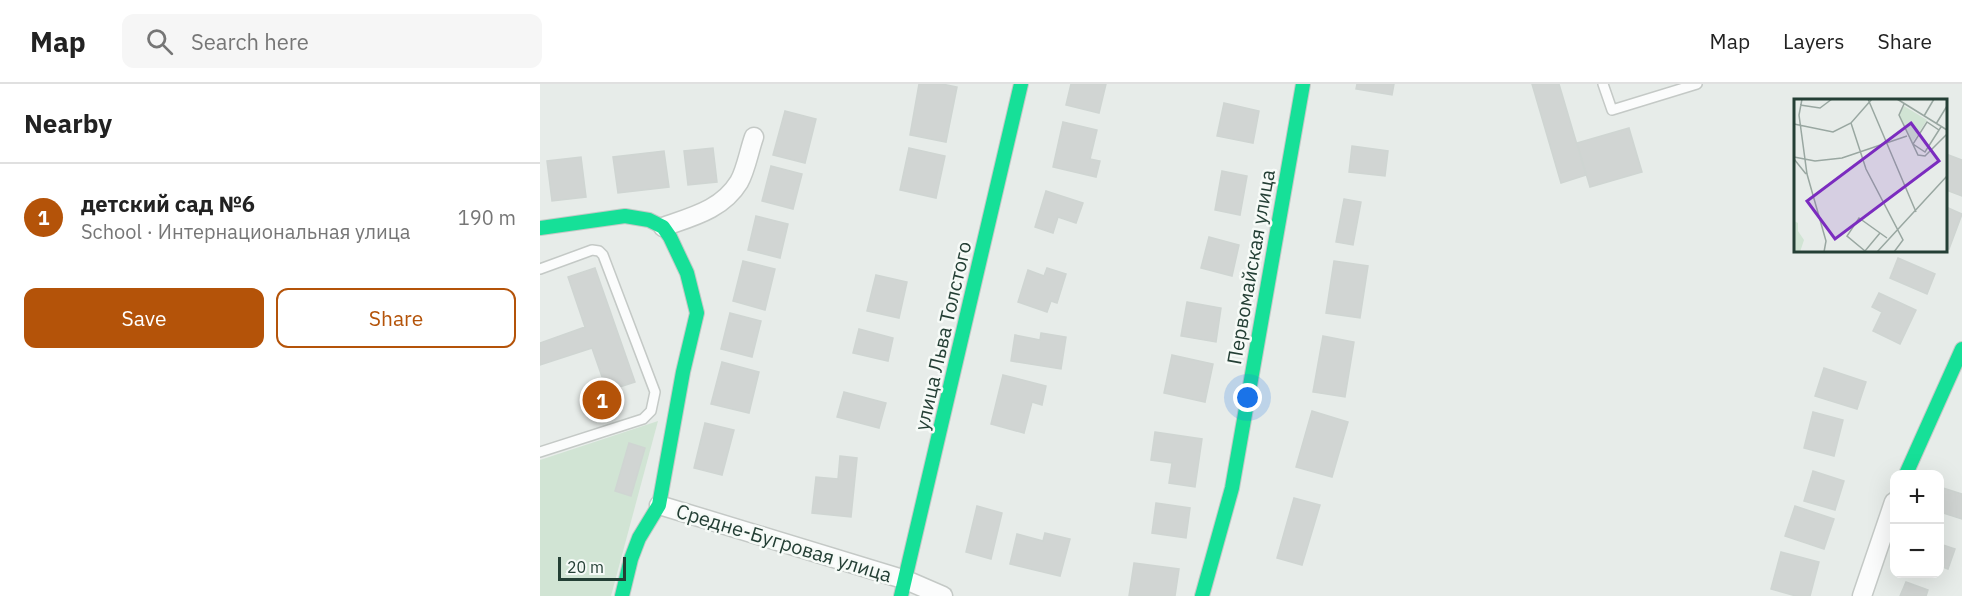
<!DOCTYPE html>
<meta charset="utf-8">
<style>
:root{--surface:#fff;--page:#f6f6f6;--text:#222;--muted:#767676;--line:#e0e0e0;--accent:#b45309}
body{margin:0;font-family:"IBM Plex Sans",sans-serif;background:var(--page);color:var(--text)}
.controls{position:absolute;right:18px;bottom:18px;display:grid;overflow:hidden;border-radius:12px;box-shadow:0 6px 24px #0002}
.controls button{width:54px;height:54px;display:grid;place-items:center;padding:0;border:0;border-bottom:2px solid var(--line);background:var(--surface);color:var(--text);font:30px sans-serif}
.scale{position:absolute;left:18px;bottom:15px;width:68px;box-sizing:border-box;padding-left:6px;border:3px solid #243f35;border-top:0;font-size:16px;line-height:21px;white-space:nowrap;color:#243f35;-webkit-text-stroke:4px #f6faf7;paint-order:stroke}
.you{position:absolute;left:708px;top:314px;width:21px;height:21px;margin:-15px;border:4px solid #fff;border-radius:50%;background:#1a73e8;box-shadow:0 0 0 9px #1a73e833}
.badge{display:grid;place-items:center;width:39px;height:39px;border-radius:50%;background:var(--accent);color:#fff;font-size:20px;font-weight:700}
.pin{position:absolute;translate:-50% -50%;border:3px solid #fff;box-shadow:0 2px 6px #0006}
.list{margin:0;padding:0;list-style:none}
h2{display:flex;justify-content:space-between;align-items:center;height:78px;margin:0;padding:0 24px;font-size:26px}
h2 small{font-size:20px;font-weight:400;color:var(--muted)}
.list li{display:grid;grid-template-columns:39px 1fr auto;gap:18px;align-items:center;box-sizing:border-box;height:108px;padding:0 24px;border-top:2px solid var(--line)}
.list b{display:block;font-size:22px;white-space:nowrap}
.list p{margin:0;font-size:20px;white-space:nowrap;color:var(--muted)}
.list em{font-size:20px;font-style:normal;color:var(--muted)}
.actions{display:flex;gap:12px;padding:18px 24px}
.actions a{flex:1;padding:14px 0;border:2px solid var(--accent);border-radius:12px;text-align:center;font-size:21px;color:var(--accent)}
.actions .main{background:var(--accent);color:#fff}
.icon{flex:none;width:33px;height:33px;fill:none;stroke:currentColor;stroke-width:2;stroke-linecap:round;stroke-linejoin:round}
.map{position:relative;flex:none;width:1422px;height:512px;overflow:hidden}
header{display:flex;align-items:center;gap:36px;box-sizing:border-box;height:84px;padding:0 30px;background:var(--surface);border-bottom:2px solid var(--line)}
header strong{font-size:28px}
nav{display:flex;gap:33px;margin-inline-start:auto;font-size:21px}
.search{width:420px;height:54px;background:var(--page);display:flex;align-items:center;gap:15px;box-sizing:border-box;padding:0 21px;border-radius:12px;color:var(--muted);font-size:22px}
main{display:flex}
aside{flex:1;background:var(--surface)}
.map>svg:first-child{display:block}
</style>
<header>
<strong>Map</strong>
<div class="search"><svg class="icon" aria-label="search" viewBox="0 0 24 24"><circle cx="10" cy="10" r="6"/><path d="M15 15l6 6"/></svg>Search here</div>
<nav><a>Map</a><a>Layers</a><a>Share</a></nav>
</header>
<main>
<aside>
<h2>Nearby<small></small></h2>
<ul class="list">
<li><span class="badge">1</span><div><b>детский сад №6</b><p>School · Интернациональная улица</p></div><em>190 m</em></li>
</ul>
<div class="actions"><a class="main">Save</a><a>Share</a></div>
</aside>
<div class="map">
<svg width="1422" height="512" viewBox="0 0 1422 512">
<rect width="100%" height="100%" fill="#e7ece9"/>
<path fill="#d1e4d4" d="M118,337L71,512H0V376Z"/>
<path fill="#d1d5d3" stroke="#cfd5d2" stroke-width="1.5" d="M379,0H402L417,3L406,58L370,51Z
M531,0H566L559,29L526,21Z
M817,0H854L852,11L816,5Z
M992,0H1019L1046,91L1021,99Z
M684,19L719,27L713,59L677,52Z
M245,27L276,35L265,79L233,71Z
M523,38L557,46L550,75L560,77L556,93L513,83Z
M1089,44L1102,88L1050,103L1037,59Z
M812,62L848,67L845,92L809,88Z
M173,64L177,98L148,101L144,67Z
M369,64L405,72L396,114L360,106Z
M124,67L129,103L78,109L73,73Z
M1406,70L1422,76V112L1406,106Z
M41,73L46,113L12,117L7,77Z
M231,82L262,90L253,125L222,117Z
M682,87L707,92L700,131L675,126Z
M506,107L543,119L536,139L518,133L513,149L495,143Z
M804,115L821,118L813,161L796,158Z
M1406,123L1422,130L1409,165L1406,164Z
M216,132L248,140L240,174L208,166Z
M669,153L699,161L692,192L661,184Z
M1358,174L1395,190L1387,210L1350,194Z
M203,177L235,185L225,226L193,217Z
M794,177L828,182L820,234L786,229Z
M55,184L95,298L67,307L52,264L0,281V259L45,243L28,193Z
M507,184L526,190L517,219L511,217L507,228L478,218L488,186L504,192Z
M336,191L367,198L359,234L327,227Z
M1339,209L1376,226L1360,260L1333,247L1342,228L1332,223Z
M647,218L681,224L676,258L641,252Z
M190,229L221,237L212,273L181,265Z
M319,245L353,254L348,277L313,269Z
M501,249L526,253L521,285L471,277L475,251L500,256Z
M783,252L814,258L805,313L773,308Z
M632,271L673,280L665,318L624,309Z
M182,278L219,288L209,329L171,320Z
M1284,284L1326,298L1317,325L1275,312Z
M463,291L506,302L502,321L492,318L484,349L451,340Z
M304,308L346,319L339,344L297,333Z
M772,327L808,338L792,393L756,383Z
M1273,328L1303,336L1294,372L1264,364Z
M165,339L194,346L182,391L154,384Z
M615,348L662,355L655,403L629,399L632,379L611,376Z
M89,359L105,364L91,412L75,407Z
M300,372L317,374L311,433L272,429L276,393L298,395Z
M1273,387L1304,397L1295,426L1264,417Z
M1403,404L1422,410V435L1400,428V417Z
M754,414L780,421L762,481L737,474Z
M616,419L650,424L646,454L612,449Z
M437,422L462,429L451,475L426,468Z
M1255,422L1294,435L1284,465L1245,452Z
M505,449L530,455L520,492L470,480L477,450L503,457Z
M1400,460L1415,465L1408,485L1400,482Z
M1241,468L1279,478L1270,512H1256L1231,505Z
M594,479L639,485L635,512H589Z
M1366,498L1388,506L1386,512H1360Z"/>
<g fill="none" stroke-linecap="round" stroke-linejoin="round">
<defs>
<path id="lane" d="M1063,0L1072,26L1157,0
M0,185L52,166L59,167L63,171L115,308L111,327L103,335L0,368"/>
<path id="street" d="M123,143C151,133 182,126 199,98C206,86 209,67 214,53
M119,421L366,496L403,512
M1322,512L1354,418"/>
<path id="fast" d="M0,144L85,132L109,136L123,143L130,153L147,189L157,229L143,288L119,421L99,454L91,475L82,512
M1366,390L1422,265
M361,512L481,0
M662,512L692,404L763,0"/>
</defs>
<use href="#lane" stroke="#c4c9c6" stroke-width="12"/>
<use href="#street" stroke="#c4c9c6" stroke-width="21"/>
<use href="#fast" stroke="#c3c9c6" stroke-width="16"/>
<use href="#lane" stroke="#fbfcfc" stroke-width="9"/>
<use href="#street" stroke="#fbfcfc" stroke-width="18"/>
<use href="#fast" stroke="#16e098" stroke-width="14"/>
</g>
<g text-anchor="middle" stroke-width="5" stroke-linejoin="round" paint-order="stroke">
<g font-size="20" fill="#243f35" stroke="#f6faf7">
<text transform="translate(711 183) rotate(-80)" y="7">Первомайская улица</text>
<text transform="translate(403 252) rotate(-77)" y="7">улица Льва Толстого</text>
<text transform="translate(244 459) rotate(17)" y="7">Средне-Бугровая улица</text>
</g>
</g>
<g transform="translate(1254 15)">
<rect width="153" height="153" fill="#e7ece9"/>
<path d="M110,7L133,21L118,44L105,16ZM0,122L4,124V132L10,141L6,153H0Z" fill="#d1e4d4"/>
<path fill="none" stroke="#99a7a1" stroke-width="1.5" d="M8,0L5,16L13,75L32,142L30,153M74,0L122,113M103,0L153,31M110,5L105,16L124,56L131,57L153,35M6,6L26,9L38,0M130,17L140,0M57,24L72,70L109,141L100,153M0,25L39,33L57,24L78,0M142,25L153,7M145,31L131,53L119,45L133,23L145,31L147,28M0,58L21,62L48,59L113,37M0,60L12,75M86,134L71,152L53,137L65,119L93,139M83,153L153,77"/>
<path fill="#7b2cbf" fill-opacity="0.15" stroke="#7b2cbf" stroke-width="3" d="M117,24L145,62L41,140L13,102Z"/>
<rect width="153" height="153" fill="none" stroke="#243f35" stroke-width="3"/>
</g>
</svg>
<div class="controls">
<button>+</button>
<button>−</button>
</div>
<div class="scale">20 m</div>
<div class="you"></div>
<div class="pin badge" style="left:62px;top:316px">1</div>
</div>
</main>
